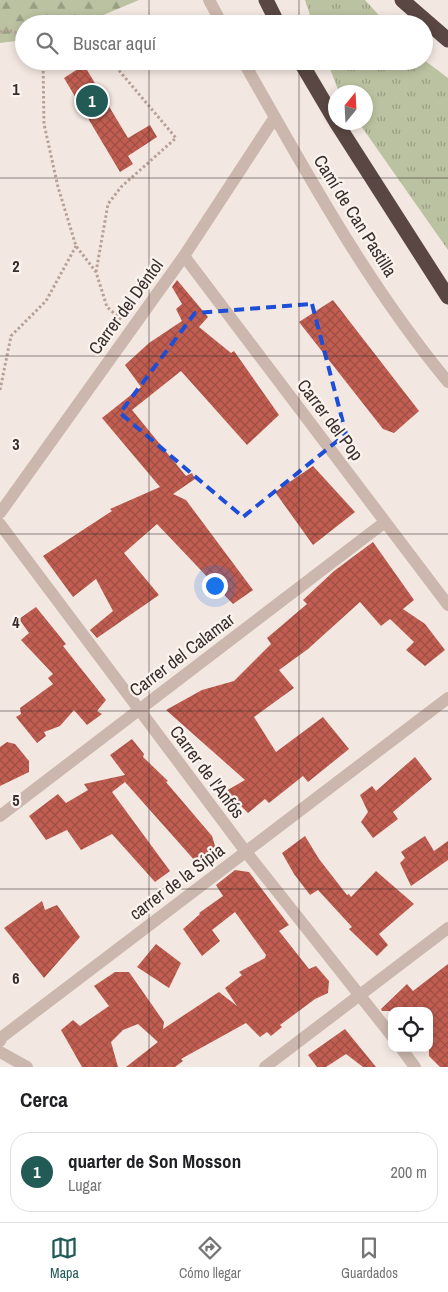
<!DOCTYPE html>
<html lang="es">
<meta charset="utf-8">
<style>
:root{--surface:#fff;--page:#f2f2f2;--text:#202124;--muted:#757577;--line:#e0e0e0;--accent:#225a56}
body{margin:0;font-family:"Archivo Narrow",sans-serif;background:var(--page);color:var(--text)}
.controls{position:absolute;right:15px;bottom:15px;display:grid;overflow:hidden;border-radius:10px;box-shadow:0 2px 8px #0003}
.controls button{width:45px;height:45px;display:grid;place-items:center;padding:0;border:0;border-bottom:1px solid var(--line);background:var(--surface);color:var(--text);font:25px sans-serif}
.compass{position:absolute;left:328px;top:85px;width:45px;height:45px;border-radius:50%;background:var(--surface);box-shadow:0 2px 8px #0003;rotate:18deg}
.you{position:absolute;left:214px;top:585px;width:18px;height:18px;margin:-12px;border:4px solid #fff;border-radius:50%;background:#1a73e8;box-shadow:0 0 0 8px #1a73e833}
.badge{display:grid;place-items:center;width:32px;height:32px;border-radius:50%;background:var(--accent);color:#fff;font-size:16px;font-weight:700}
.pin{position:absolute;translate:-50% -50%;border:2px solid #fff;box-shadow:0 1px 5px #0006}
.list{margin:0;padding:0;list-style:none}
h2{display:flex;justify-content:space-between;align-items:center;height:65px;margin:0;padding:0 20px;font-size:21px}
h2 small{font-size:16px;font-weight:400;color:var(--muted)}
.list li{display:grid;grid-template-columns:32px 1fr auto;gap:15px;align-items:center;box-sizing:border-box;height:80px;margin:0 10px 10px;padding:0 10px;border:1px solid var(--line);border-radius:20px}
.list b{display:block;font-size:19px;white-space:nowrap}
.list p{margin:0;font-size:16px;white-space:nowrap;color:var(--muted)}
.list em{font-size:16px;font-style:normal;color:var(--muted)}
.icon{flex:none;width:28px;height:28px;fill:none;stroke:currentColor;stroke-width:2;stroke-linecap:round;stroke-linejoin:round}
.map{position:relative;flex:none;width:448px;height:1067px;overflow:hidden}
.search{position:absolute;background:var(--surface);box-shadow:0 2px 8px #0003;left:15px;right:15px;top:15px;height:55px;display:flex;align-items:center;gap:12px;box-sizing:border-box;padding:0 18px;border-radius:28px;color:var(--muted);font-size:19px}
.sheet{height:155px;background:var(--surface)}
nav{display:flex;justify-content:space-around;align-items:center;box-sizing:border-box;height:70px;border-top:1px solid var(--line);background:var(--surface);font-size:14px;color:var(--muted)}
nav a{display:grid;justify-items:center;gap:2px}
nav .on{color:var(--accent)}
.map>svg:first-child{display:block}
</style>
<div class="map">
<svg width="448" height="1067" viewBox="0 0 448 1067">
<defs>
<pattern id="grass-tufts" width="24" height="20" patternUnits="userSpaceOnUse" patternTransform="scale(1.25)"><rect width="24" height="20" fill="#bbc2a1"/><path d="M3 7l-1-3M5 7V3M7 7l1-3M15 17l-1-3M17 17v-4M19 17l1-3" fill="none" stroke="#999e83"/></pattern>
<pattern id="forest-firs" width="22" height="20" patternUnits="userSpaceOnUse" patternTransform="scale(1.25)"><rect width="22" height="20" fill="#bbc2a1"/><path d="M5 1l3.5 6h-7zM16 11l3.5 6h-7z" fill="#999e83"/></pattern>
<pattern id="building-cross-hatch" width="8" height="8" patternUnits="userSpaceOnUse" patternTransform="scale(1.25)"><rect width="8" height="8" fill="#c15e51"/><path d="M0 0l8 8M0 8l8-8" fill="none" stroke="#9e4e43"/></pattern>
</defs>
<rect width="100%" height="100%" fill="#f3e8e1"/>
<path fill="url(#grass-tufts)" d="M305,0H365L387,24H313Z
M424,60L448,78V250L359,123L366,122V92H339L327,61Z"/>
<path fill="url(#forest-firs)" d="M0,0H139L82,24H24V40L0,43Z"/>
<path fill="url(#building-cross-hatch)" d="M84,65L128,138L150,125L157,137L128,156L133,164L120,172L64,78Z
M177,280L208,317L199,327L231,353L234,351L279,415L247,445L181,371L132,410L186,476L192,473L195,479L173,494L186,500L253,590L233,604L157,524L124,553L159,595L97,638L90,630L113,611L96,579L73,597L43,556L112,511L110,509L160,487L102,418L141,387L125,365L149,343L182,321L176,309L182,304L172,287Z
M333,300L419,411L394,433L383,429L299,322Z
M313,466L355,512L313,545L275,492Z
M373,542L414,600L403,609L425,624L445,650L425,666L406,650L414,642L390,619L381,626L360,602L308,649L279,670L294,688L254,717L276,752L323,717L349,749L308,782L303,776L269,803L265,799L248,813L226,791L245,780L166,710L202,690L234,681L271,644L267,638L307,604L303,600L334,571Z
M36,607L66,644L63,646L106,700L97,711L102,714L87,725L74,710L60,726L44,732L46,736L37,743L16,717L21,714L20,708L53,684L48,678L53,674L21,640L29,633L19,619Z
M132,739L144,754L143,757L168,781L166,782L212,836L215,846L205,860L196,862L125,782L112,792L170,871L155,882L112,834L81,850L67,830L46,840L29,816L58,794L66,803L88,790L84,784L125,775L110,755Z
M7,742L15,744L29,761V772L0,786V747Z
M415,757L432,779L393,812L398,819L373,838L361,822L368,812L360,795L372,786L376,791Z
M305,836L319,859L347,895L349,894L351,897L376,871L414,904L379,934L388,945L377,956L349,929L352,927L318,890L310,895L294,874L282,853Z
M425,836L434,851L448,841V860L411,886L400,863L405,858L401,852Z
M235,870L249,872L289,925L279,931L309,969L316,966L329,981L328,993L315,999L280,1025L282,1027L271,1036L267,1032L260,1037L246,1023L181,1059L183,1061L175,1067H126L158,1042L138,1024L123,1030L111,1042L118,1067H82L61,1030L73,1020L80,1026L109,1006L94,986L115,972H129L164,1022L163,1029L219,992L237,1006L225,988L242,975L239,972L265,958L266,955L235,912L212,930L220,941L202,956L183,929L200,914L199,913L223,896L216,885Z
M42,901L45,910L57,905L80,937L44,978L4,928Z
M156,944L181,963L169,988L137,967Z
M448,964V1067H440L429,1056V1011H382L381,1009L407,984L413,991Z
M345,1029L376,1067H363L346,1054L326,1067H317L308,1055Z"/>
<g fill="none" stroke-linecap="round" stroke-linejoin="round">
<path stroke="#b7a197" stroke-width="3" stroke-dasharray="2.5 2.5" stroke-linecap="butt" d="M0,32L7,30L24,35
M43,61L44,124L58,187L76,246L96,272L107,307L123,321
M96,272L108,204L121,187L176,138L111,61
M0,390L11,336L46,301L76,246"/>
<path stroke="#cbb7ad" stroke-width="12" d="M209,0L222,24
M243,61C306,172 367,284 448,382
M184,256L448,605
M0,513L184,256L275,117
M0,524L246,852L392,1036
M0,816L385,522
M0,1041L2,1037L448,698
M401,1048L415,1067
M0,1052L27,1067
M265,1067L448,928"/>
<path stroke="#5a4743" stroke-width="15" d="M266,0L278,24
M402,0L448,40
M300,61L336,122
M336,122L448,297"/>
</g>
<path fill="none" stroke="#1d4ed8" stroke-width="4" stroke-dasharray="10 6" stroke-linejoin="round" d="M312,304L346,434L243,517L120,413L195,313Z"/>
<path fill="none" stroke="#392e2b" stroke-width="1" stroke-opacity="0.55" d="M149,0V24M299,0V24M149,61V1067M299,61V1067M0,178H448M0,356H448M0,534H448M0,711H448M0,889H448"/>
<g text-anchor="middle" stroke-width="4.5" stroke-linejoin="round" paint-order="stroke">
<g font-size="18" fill="#392e2b" stroke="#faf3ee">
<text transform="translate(355 216) rotate(58)" y="6">Camí de Can Pastilla</text>
<text transform="translate(126 307) rotate(-54)" y="6">Carrer del Déntol</text>
<text transform="translate(330 420) rotate(53)" y="6">Carrer del Pop</text>
<text transform="translate(182 655) rotate(-37)" y="6">Carrer del Calamar</text>
<text transform="translate(207 772) rotate(53)" y="6">Carrer de l'Anfós</text>
<text transform="translate(177 882) rotate(-37)" y="6">carrer de la Sípia</text>
</g>
</g>
<g font-size="16" text-anchor="middle" font-weight="bold" fill="#392e2b" stroke="#faf3ee" stroke-width="4.5" stroke-linejoin="round" paint-order="stroke">
<text x="16" y="95">1</text>
<text x="16" y="272">2</text>
<text x="16" y="450">3</text>
<text x="16" y="628">4</text>
<text x="16" y="806">5</text>
<text x="16" y="984">6</text>
</g>
</svg>
<div class="controls">
<button><svg class="icon" aria-label="locate" viewBox="0 0 24 24"><circle cx="12" cy="12" r="6"/><path d="M12 2v4M12 18v4M2 12h4M18 12h4"/></svg></button>
</div>
<svg class="compass" viewBox="-18 -18 36 36"><path d="M0-13l5 13h-10z" fill="#e53935"/><path d="M0 13l5-13h-10z" fill="#757577"/></svg>
<div class="you"></div>
<div class="pin badge" style="left:92px;top:101px">1</div>
<div class="search"><svg class="icon" aria-label="search" viewBox="0 0 24 24"><circle cx="10" cy="10" r="6"/><path d="M15 15l6 6"/></svg>Buscar aquí</div>
</div>
<section class="sheet">
<h2>Cerca<small></small></h2>
<ul class="list">
<li><span class="badge">1</span><div><b>quarter de Son Mosson</b><p>Lugar</p></div><em>200 m</em></li>
</ul>
</section>
<nav>
<a class="on"><svg class="icon" aria-label="map" viewBox="0 0 24 24"><path d="M3 6l6-2 6 2 6-2v14l-6 2-6-2-6 2zM9 4v14M15 6v14"/></svg>Mapa</a>
<a><svg class="icon" aria-label="directions" viewBox="0 0 24 24"><path d="M12 3l9 9-9 9-9-9zM9 14v-3h6M13 9l2 2-2 2"/></svg>Cómo llegar</a>
<a><svg class="icon" aria-label="saved" viewBox="0 0 24 24"><path d="M7 4h10v16l-5-4-5 4z"/></svg>Guardados</a>
</nav>
